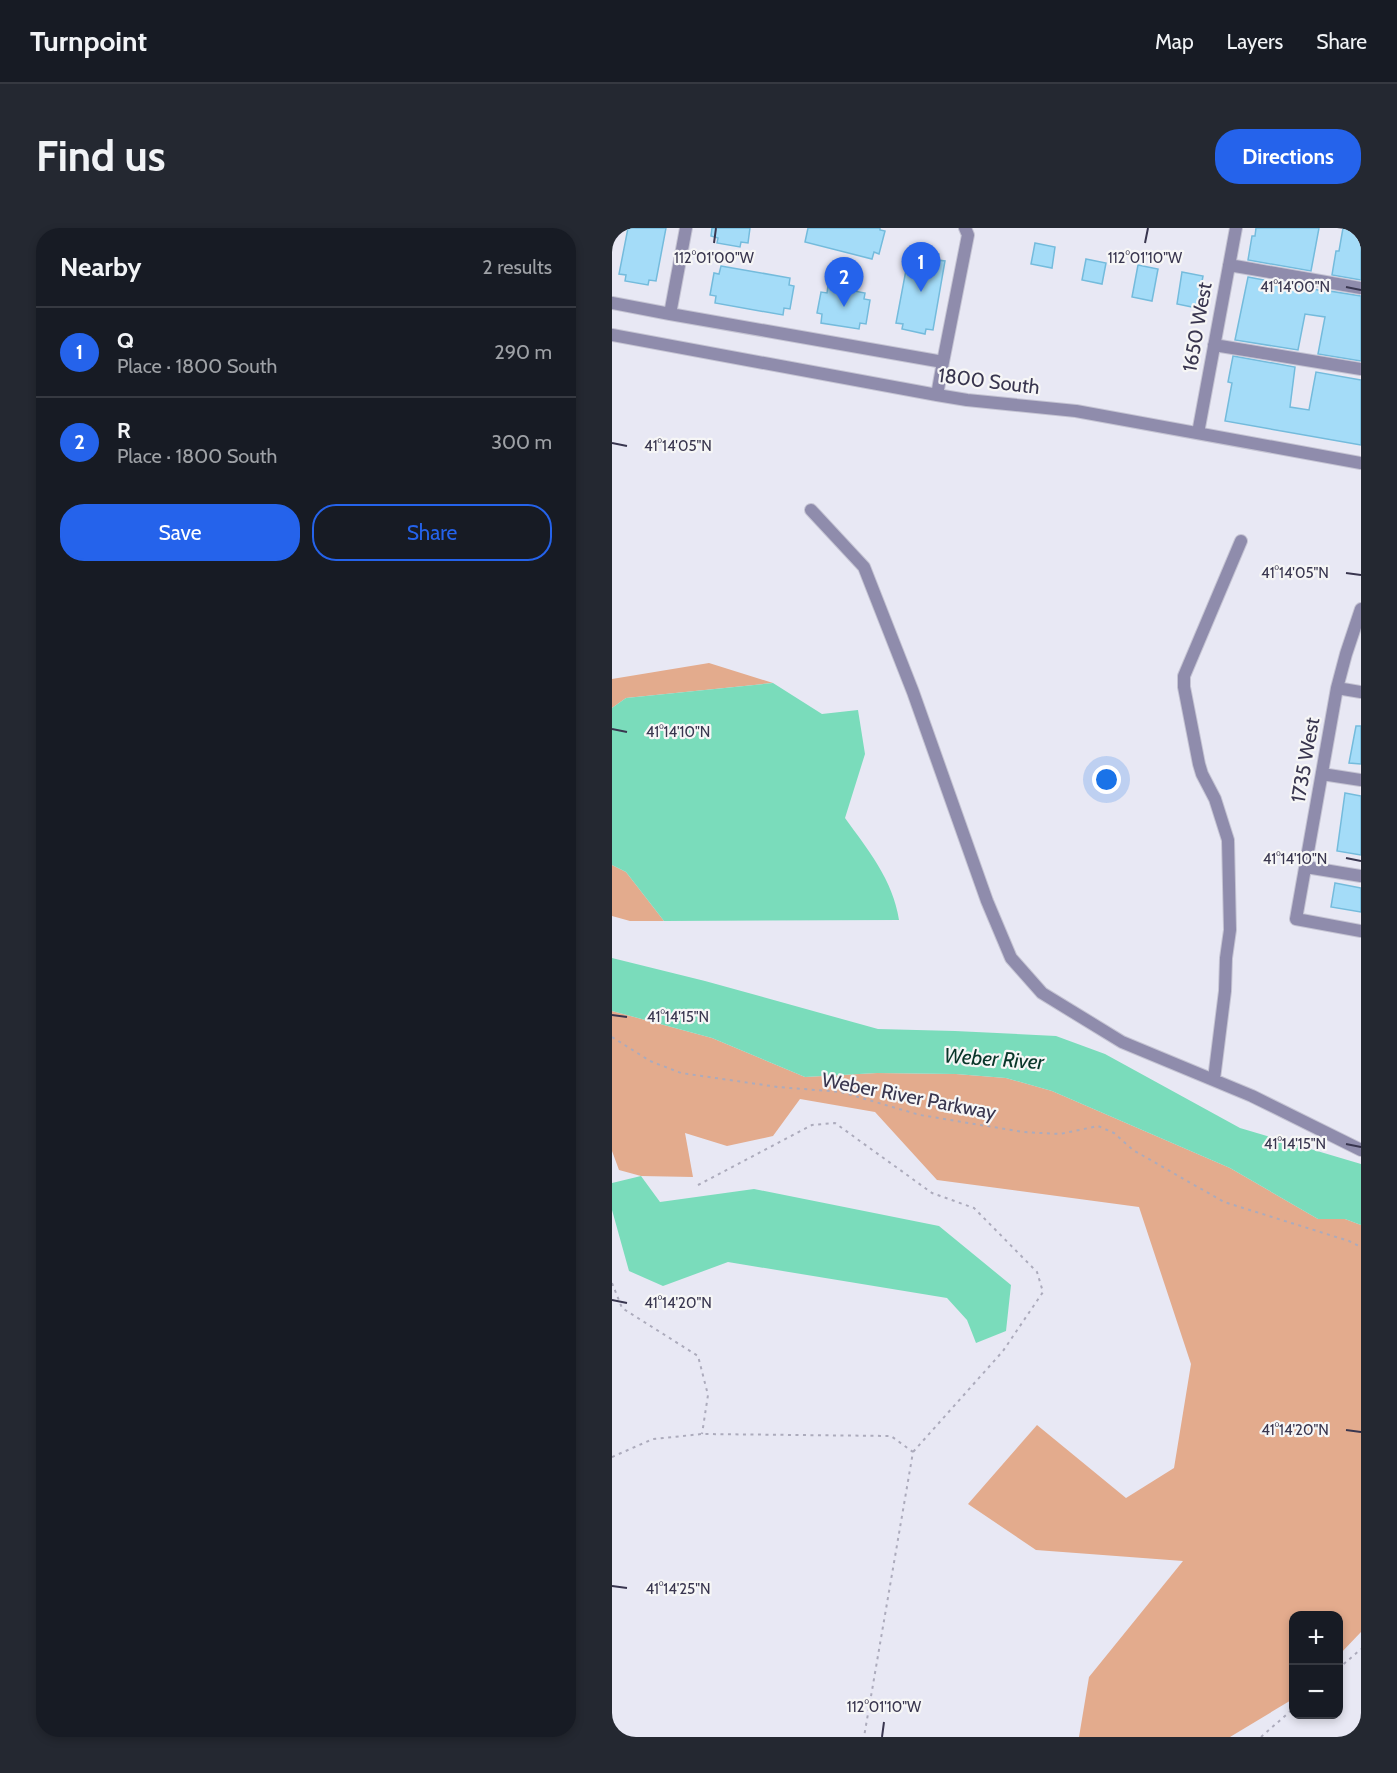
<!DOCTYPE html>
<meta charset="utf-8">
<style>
:root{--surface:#171b24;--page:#242831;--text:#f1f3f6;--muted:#9ea1a6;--line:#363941;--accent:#2563eb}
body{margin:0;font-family:Cabin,sans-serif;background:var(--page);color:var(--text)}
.controls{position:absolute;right:18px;bottom:18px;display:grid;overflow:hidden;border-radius:12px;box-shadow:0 3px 9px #0003}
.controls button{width:54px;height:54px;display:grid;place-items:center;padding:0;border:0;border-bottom:2px solid var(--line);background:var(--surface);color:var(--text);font:30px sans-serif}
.you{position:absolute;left:495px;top:552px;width:21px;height:21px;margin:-15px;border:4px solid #fff;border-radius:50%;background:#1a73e8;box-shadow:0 0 0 9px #1a73e833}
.badge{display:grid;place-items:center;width:39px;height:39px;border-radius:50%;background:var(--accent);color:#fff;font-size:20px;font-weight:700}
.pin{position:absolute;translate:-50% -50px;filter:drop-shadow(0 2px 3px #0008)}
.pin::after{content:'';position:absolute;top:32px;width:21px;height:18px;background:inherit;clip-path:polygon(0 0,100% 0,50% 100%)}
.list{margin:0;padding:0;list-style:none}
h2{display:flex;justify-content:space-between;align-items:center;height:78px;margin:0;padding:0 24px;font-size:26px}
h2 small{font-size:20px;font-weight:400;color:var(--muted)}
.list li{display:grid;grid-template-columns:39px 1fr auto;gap:18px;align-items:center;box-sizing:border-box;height:90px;padding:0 24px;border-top:2px solid var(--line)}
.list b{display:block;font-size:22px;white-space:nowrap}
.list p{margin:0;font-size:20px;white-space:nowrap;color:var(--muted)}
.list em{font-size:20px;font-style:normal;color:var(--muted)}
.actions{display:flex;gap:12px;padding:18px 24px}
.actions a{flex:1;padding:14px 0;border:2px solid var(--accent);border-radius:24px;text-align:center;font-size:21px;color:var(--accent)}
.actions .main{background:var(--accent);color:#fff}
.map{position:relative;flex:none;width:749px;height:1509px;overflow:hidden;border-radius:24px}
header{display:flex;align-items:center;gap:36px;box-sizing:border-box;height:84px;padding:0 30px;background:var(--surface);border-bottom:2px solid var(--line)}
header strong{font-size:28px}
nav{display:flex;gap:33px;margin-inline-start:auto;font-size:21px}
.intro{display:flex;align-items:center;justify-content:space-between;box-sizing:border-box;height:144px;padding:0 36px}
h1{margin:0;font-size:42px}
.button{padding:15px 27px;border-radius:24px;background:var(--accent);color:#fff;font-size:21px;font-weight:700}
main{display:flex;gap:36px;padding:0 36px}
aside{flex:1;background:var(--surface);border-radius:24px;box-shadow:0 3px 9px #0003}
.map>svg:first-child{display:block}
</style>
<header>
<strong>Turnpoint</strong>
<nav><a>Map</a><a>Layers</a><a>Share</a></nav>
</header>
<div class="intro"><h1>Find us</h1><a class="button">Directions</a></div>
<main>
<aside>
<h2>Nearby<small>2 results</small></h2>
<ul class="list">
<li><span class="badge">1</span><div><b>Q</b><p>Place · 1800 South</p></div><em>290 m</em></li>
<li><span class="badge">2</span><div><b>R</b><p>Place · 1800 South</p></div><em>300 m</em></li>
</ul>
<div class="actions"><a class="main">Save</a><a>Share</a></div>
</aside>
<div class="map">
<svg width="749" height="1509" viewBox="0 0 749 1509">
<rect width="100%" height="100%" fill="#e8e8f4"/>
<path fill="#e3ab8d" d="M97,435L161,455L14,470L0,480V451Z
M0,637L14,644L52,693H18L0,688Z
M0,783L100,810L193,849L265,845L344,846L394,850L440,863L618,940L706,991H733L749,997V1404L727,1427L726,1388H682L681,1471L618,1509H467L477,1449L571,1333L424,1322L356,1276L425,1197L514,1270L562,1240L579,1136L527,979L325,952L263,884L188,871L161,908L115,918L73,905L81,949L29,948L7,942L0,923Z"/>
<path fill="#7adcbb" d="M161,455L210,486L246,482L253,526L233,590C256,622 281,652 287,692L52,693L14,644L0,637V480L14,470Z
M0,730L93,753L266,801L343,803L444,808L493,826L628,900L749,936V997L733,991H706L618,940L440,863L394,850L344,846L265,845L193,849L100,810L0,783Z
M29,948L48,974L142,961L327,998L399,1057L394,1103L364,1115L355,1092L335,1070L116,1034L51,1058L17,1043L0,982V955Z"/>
<path fill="#a4dcf8" stroke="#74bbdc" stroke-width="1.5" d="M16,0H54L44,53L37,52L36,57L13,53L14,47L7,46Z
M100,0H138L136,15L129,14L128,19L105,15L106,10L99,8Z
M196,0H268V2L273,3L267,26L262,24L260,31L193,14Z
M644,0H707L699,43L636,32L640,8H643Z
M731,0H749V52L720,47L724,23H727Z
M423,15L443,19L440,40L419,36Z
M304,22L327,26L326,32L333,33L321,102L314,101L313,106L290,101L291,96L284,95L297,26L303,28Z
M474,31L494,35L490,56L470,52Z
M526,37L546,41L540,73L520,69Z
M109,38L178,50L177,57L182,58L178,81L172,80L171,87L103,75L104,68L98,67L102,45L107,46Z
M570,44L591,48L585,80L565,76Z
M636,49L717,64V63L749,68V133L706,126L713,89L693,86L686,122L623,112Z
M216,58L253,65L252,71L258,72L254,96L248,95L247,101L209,95L210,86L205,85L209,64L215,65Z
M621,128L683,139L678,179L697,182L704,144L749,152V217L613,193L620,155L616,154Z
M744,498H749V536L737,535Z
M733,565L749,568V627L725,623Z
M723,655L749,660V684L719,679Z"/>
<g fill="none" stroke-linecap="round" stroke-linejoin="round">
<defs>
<path id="minor" d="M617,37L749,60
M0,75L58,86L74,0
M58,86L331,134L356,7L353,0
M0,107L325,167L355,172L464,183L749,235
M602,117L749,141
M325,167L331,134
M586,205L624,0
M199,282L252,339L301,464L375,673L399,730L430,765L510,814L640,868L749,922
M749,381L734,426L725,460L684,691L749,703
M725,460L749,464
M710,546L749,552
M694,639L749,648
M602,851L613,763L614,730L618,702L616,612L603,571L590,546L587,536L572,459V448L629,313"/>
</defs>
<use href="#minor" stroke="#c5c4d3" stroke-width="14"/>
<path stroke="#acabbc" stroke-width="2" stroke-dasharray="3 4.5" stroke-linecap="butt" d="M0,809L38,833L69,845L166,859L229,864L308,887L411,904L448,906L486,898L502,905L521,922L612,974L737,1013L749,1019
M86,957L200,897L223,895L320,965L362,980L425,1044L431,1064L391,1123L301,1224
M0,1055L10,1080L86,1128L96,1167L90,1206
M0,1229L41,1211L90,1206L279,1208L301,1224L252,1509
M726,1441L749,1421
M649,1509L682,1480"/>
<use href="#minor" stroke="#8f8cac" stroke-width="12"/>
</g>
<path fill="none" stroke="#39364f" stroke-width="2" d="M102,15L104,0M533,15L536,0M734,59L749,62M0,215L15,218M734,345L749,347M0,501L15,504M734,630L749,633M0,787L15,789M734,916L749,919M0,1072L15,1075M734,1202L749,1204M0,1358L15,1360M270,1509L272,1494"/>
<g text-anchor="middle" stroke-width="4.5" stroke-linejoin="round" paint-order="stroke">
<g font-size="20" fill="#39364f" stroke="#f6f6f6">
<text transform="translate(585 99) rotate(-80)" y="7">1650 West</text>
<text transform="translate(377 153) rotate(7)" y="7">1800 South</text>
<text transform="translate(693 532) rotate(-80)" y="7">1735 West</text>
<text transform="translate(297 868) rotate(11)" y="7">Weber River Parkway</text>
</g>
<g font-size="21" font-style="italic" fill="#083629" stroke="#f6f6f6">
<text transform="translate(382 831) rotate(4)" y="7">Weber River</text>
</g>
</g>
<g font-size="15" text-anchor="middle" fill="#39364f" stroke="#f6f6f6" stroke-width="4.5" stroke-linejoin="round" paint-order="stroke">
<text x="102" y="35">112°01'00"W</text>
<text x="533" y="35">112°01'10"W</text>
<text x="683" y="64">41°14'00"N</text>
<text x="66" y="223">41°14'05"N</text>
<text x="683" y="350">41°14'05"N</text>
<text x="66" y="509">41°14'10"N</text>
<text x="683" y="636">41°14'10"N</text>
<text x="66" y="794">41°14'15"N</text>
<text x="683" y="921">41°14'15"N</text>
<text x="66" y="1080">41°14'20"N</text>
<text x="683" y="1207">41°14'20"N</text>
<text x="66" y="1366">41°14'25"N</text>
<text x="272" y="1484">112°01'10"W</text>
</g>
</svg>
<div class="controls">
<button>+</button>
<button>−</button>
</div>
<div class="you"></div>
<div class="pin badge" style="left:309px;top:64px">1</div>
<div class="pin badge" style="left:232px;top:79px">2</div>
</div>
</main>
